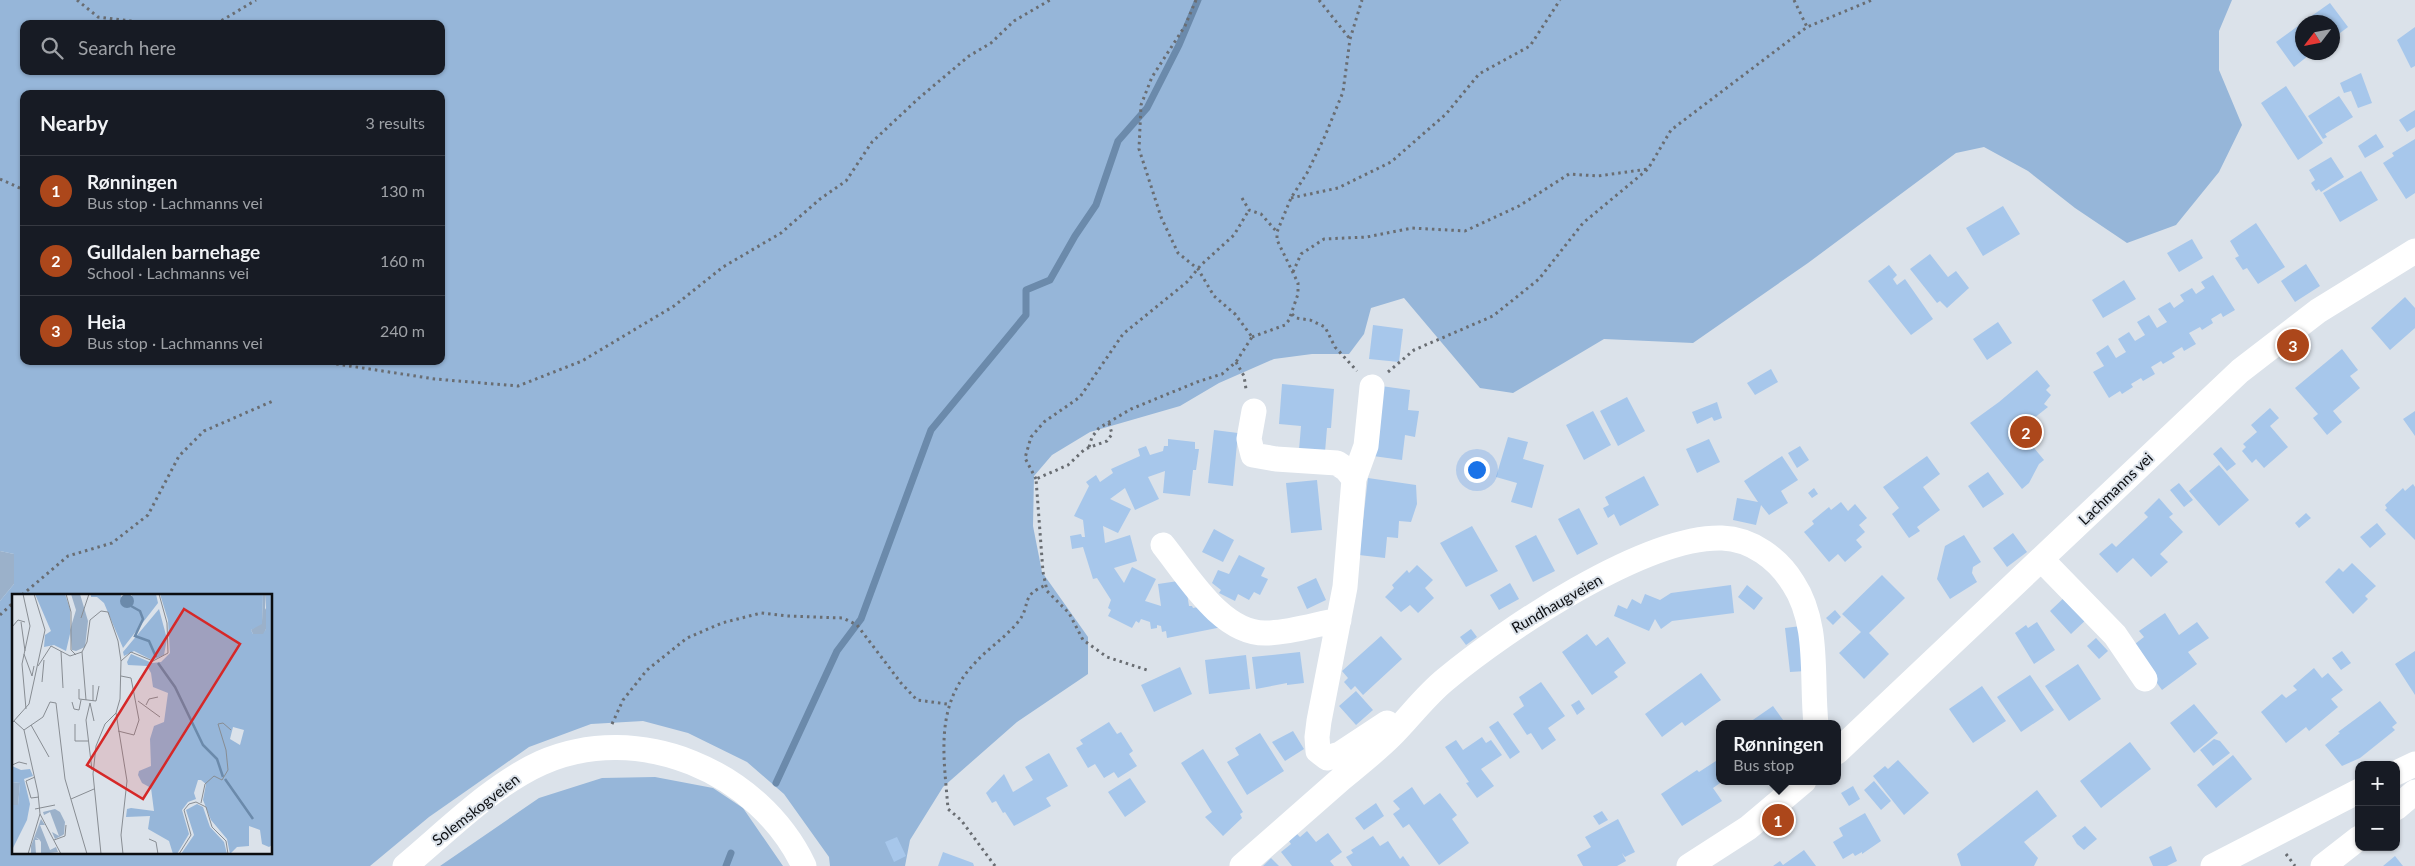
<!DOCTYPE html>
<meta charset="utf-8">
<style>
:root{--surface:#171b24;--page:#242831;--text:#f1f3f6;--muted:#9ea1a6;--line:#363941;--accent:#ac471b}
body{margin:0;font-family:Lato,sans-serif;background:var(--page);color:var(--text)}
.controls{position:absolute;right:15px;bottom:15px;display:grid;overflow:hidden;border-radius:10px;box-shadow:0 1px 4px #0004}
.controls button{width:45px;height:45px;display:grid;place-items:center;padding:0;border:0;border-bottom:1px solid var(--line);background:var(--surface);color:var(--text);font:25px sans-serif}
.compass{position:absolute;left:2295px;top:15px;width:45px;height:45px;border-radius:50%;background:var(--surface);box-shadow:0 1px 4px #0004;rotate:238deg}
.you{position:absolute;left:1476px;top:469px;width:18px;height:18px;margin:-12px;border:4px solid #fff;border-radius:50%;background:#1a73e8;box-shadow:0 0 0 8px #1a73e833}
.badge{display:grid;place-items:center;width:32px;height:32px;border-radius:50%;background:var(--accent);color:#fff;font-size:16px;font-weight:700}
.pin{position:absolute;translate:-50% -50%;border:2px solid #fff;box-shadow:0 1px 5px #0006}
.popup{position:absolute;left:1716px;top:720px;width:125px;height:65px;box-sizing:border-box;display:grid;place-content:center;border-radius:10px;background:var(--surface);filter:drop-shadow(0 1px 4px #0005);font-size:16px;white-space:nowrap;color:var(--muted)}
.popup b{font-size:19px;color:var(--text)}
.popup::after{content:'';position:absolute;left:50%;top:100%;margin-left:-10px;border:10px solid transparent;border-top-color:var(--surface)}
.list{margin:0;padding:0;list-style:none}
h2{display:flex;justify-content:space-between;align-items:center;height:65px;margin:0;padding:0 20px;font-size:21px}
h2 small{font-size:16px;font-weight:400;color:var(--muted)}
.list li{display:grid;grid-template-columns:32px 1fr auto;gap:15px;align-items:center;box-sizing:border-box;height:70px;padding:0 20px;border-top:1px solid var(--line)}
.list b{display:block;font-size:19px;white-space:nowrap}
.list p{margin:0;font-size:16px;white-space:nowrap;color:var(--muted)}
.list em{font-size:16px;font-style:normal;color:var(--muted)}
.icon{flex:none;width:28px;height:28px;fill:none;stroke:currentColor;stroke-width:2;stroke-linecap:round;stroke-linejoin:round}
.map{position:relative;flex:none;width:2415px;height:866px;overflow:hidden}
.search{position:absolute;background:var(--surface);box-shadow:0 1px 4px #0004;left:20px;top:20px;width:425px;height:55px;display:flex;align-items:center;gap:12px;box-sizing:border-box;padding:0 18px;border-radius:10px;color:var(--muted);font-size:19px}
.panel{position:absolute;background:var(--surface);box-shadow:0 1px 4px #0004;left:20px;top:90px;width:425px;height:275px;border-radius:10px}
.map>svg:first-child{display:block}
</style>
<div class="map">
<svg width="2415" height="866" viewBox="0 0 2415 866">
<rect width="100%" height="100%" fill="#dbe2ea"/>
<path fill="#9bb1ca" d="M0,551L14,554V584L0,601Z"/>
<path fill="#96b6d9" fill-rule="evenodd" d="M0,0H2232L2219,31V70L2242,125L2219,172L2176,225L2127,243L2075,208L2028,171L1984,147L1956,153L1808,263L1693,343L1604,339L1513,393L1480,388L1404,298L1371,308L1364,334L1349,354H1312L1274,359L1219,383L1180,406L1090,432L1052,455L1034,476L1033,526L1042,572L1088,637V674L1017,722L943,787L910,840L905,866H830L829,857L784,794L747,762L688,733L643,721L591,724L529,747L429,817L370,866H0V601L14,584V554L0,551ZM24,24H441V71H24ZM24,94H441V361H24ZM14,595H271V852H14Z
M655,777L713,788L743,808L783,866H440L539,798L602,778Z"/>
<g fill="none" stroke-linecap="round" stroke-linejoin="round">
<path stroke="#6b8aab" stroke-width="7" d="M776,783L837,651L861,619L931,430L1026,315V290L1050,280L1075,236L1096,205L1118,141L1147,108L1179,45L1198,0
M726,866L731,853"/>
</g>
<path fill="#a7c7eb" d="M2330,3L2348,27L2332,39V22H2303Z
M2302,23V52H2313L2294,67L2276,42Z
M2415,27V66L2411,68L2397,40Z
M2361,73L2372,103L2358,108L2351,91L2344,93L2340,83Z
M2286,86L2323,143L2298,160L2261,103Z
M2339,96L2353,117L2325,134L2327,137L2323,139L2308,116Z
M2415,110V127L2407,132L2399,120Z
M2376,134L2384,147L2365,158L2358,146Z
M2415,139V193L2406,199L2383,163L2394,156L2392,153Z
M2331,157L2344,177L2321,192L2319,189L2316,191L2311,183L2315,180L2309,170Z
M2361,171L2378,200L2340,222L2323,193Z
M2003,206L2020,234L1983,256L1966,228Z
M2256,223L2285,267L2258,284L2247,268L2243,270L2235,258L2239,256L2230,241Z
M2192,239L2203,258L2179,272L2167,253Z
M1930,254L1948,277L1956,271L1969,288L1947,308L1940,301L1937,303L1910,269Z
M2306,264L2320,286L2295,302L2281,281Z
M1889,265L1897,275L1893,279L1897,285L1905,279L1933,319L1911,335L1868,281Z
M2213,275L2235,310L2223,317L2221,313L2211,319L2213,323L2202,330L2200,327L2189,333L2196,344L2184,351L2182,347L2172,353L2175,357L2163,364L2161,361L2151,367L2155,374L2143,381L2141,378L2131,384L2133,387L2122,394L2120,391L2109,398L2093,372L2104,366L2096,353L2108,345L2116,358L2126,352L2118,339L2129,332L2135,341L2145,335L2137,322L2149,315L2157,328L2167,322L2158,309L2170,302L2174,308L2184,301L2180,295L2192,288L2196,294L2205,288L2201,282Z
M2124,280L2136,299L2103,318L2092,300Z
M2405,297L2415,308V328L2390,350L2371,328Z
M1998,322L2012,343L1987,360L1973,339Z
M1373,325L1403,329L1399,362L1369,359Z
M2342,349L2358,370L2350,376L2360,388L2333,411L2342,422L2327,435L2313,418L2318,414L2295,388Z
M1771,369L1778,382L1755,395L1747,383Z
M2037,370L2050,386L2046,390L2051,395L2044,404L2048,407L2019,430L2044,460L2039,464L2029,483L2022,489L1970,423L1999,402Z
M1282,384L1334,389L1331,428H1327L1325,452L1299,450L1301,426L1279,424Z
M1381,386L1410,390L1408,410L1419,411L1415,437L1405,435L1402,460L1373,456Z
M1627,397L1645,431L1618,446L1600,411Z
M1717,402L1722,418L1714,421L1712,417L1697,424L1692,412Z
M2270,408L2279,418L2270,426L2288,447L2264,468L2256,459L2252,463L2242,451L2246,447L2243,444L2257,432L2251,425Z
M1593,411L1611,445L1584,460L1566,425Z
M2415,411V436L2403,419Z
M1214,430L1238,433L1233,486L1208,483Z
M1508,437L1528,442L1523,459L1544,465L1532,508L1511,502L1517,483L1496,477Z
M1168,439L1195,442V449H1199L1196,470H1193L1190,496L1163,493L1165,471L1148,477L1159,499L1135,510L1125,488L1110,499L1131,509L1118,533L1103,526L1105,543L1130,535L1137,561L1114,568L1124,583L1132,567L1156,579L1145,601L1161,606L1158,584L1185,580L1189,606H1192L1193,608L1203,606L1222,627L1167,638L1166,631L1162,632L1161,626L1157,625V628L1151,629L1150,622L1141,619L1139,623L1136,621L1132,628L1108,616L1111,610L1108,608L1111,600L1097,578L1093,579L1083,547L1072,549L1070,536L1081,534L1082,537H1085L1083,520L1074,516L1089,486L1086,482L1096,475L1100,482L1113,473L1111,469L1140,456L1138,449L1146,446L1150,455L1163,451L1164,446H1168Z
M1709,439L1720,462L1697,473L1686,449Z
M1800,446L1809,460L1797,468L1788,453Z
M2221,447L2236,464L2227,471L2213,454Z
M1782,456L1798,480L1781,491L1788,503L1769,515L1761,505L1756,525L1733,520L1737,498L1758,502L1744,481Z
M1927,456L1940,474L1923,487L1940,510L1917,527L1920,531L1909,538L1892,514L1899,508L1883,487Z
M2219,465L2249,500L2219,526L2189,491Z
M1988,472L2004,494L1983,508L1968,486Z
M1644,476L1659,505L1620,526L1614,514L1608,518L1603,508L1609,505L1605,497Z
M1368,478L1416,485L1417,504L1411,522L1399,521L1398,538L1387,537L1385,558L1359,555Z
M1317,480L1322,530L1291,533L1286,483Z
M2179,483L2193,500L2184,507L2170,490Z
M2413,484L2415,487V540L2385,510L2387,508L2385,505L2403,488L2405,491Z
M1814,488L1818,494L1812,498L1808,493Z
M2159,498L2173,514L2169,517L2183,532L2160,554L2168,562L2151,577L2133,558L2117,573L2099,554L2112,543L2116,547L2148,517L2144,513Z
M1841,502L1848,511L1855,504L1867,518L1859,525L1865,532L1856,540L1862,547L1845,562L1838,554L1829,562L1804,532L1814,524L1812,521L1829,507L1831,510Z
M1579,508L1598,544L1577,555L1558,519Z
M2306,513L2311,518L2299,528L2295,523Z
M2377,523L2386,534L2370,548L2360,537Z
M1472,526L1498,571L1466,587L1440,543Z
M1214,529L1234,540L1223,562L1202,552Z
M2013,533L2027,552L2007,567L1993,548Z
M1536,535L1555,571L1533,582L1515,546Z
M1964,535L1981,562L1973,567L1972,573L1977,582L1950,599L1937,579L1945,546Z
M1239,555L1265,568L1261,576L1268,579L1260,595L1254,592L1249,600L1238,594L1235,601L1219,593L1221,590L1212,583L1218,570L1229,574Z
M2352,563L2376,586L2365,596L2368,599L2353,614L2325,582L2339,568L2343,572Z
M1417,565L1433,580L1425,588L1434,598L1418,613L1410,605L1401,612L1385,597L1394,588L1392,585L1407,570L1409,573Z
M1882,575L1905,598L1869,633L1889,654L1864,679L1839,653L1861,632L1842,614Z
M1316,578L1326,600L1307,609L1297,587Z
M1510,583L1519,599L1499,610L1490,595Z
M1731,585L1734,613L1672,621L1661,629L1655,619L1649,631L1614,616L1618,605L1627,609L1632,599L1641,604L1645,594L1660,600L1671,593Z
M1747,585L1763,598L1754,610L1738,597Z
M2068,594L2089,617L2071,634L2050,611Z
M1835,610L1841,617L1833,625L1826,618Z
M2165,613L2179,635L2197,622L2209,638L2188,652L2197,664L2162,690L2131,647L2144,637L2139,631Z
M2037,622L2055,650L2034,664L2015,633L2026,625L2028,628Z
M1801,626L1806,671L1790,672L1785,628Z
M1471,629L1477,637L1466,645L1460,637Z
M1587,634L1596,646L1608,637L1626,663L1614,672L1618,677L1592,695L1562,652Z
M1381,636L1402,659L1363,695L1355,686L1351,690L1344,682L1348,678L1342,671Z
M2096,638L2108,651L2099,659L2087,646Z
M2342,651L2351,663L2341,670L2332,658Z
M2415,651V695L2395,664Z
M1300,652L1304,683L1287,685V683L1256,689L1252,657Z
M1246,655L1250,689L1209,694L1205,660Z
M2078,664L2101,699L2069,721L2045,686Z
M1180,667L1192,694L1154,712L1141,685Z
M2314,668L2322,678L2328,673L2343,690L2331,699L2338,707L2309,731L2306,727L2286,743L2261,712L2282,694L2286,698L2297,690L2293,686Z
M1701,673L1721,700L1685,726L1682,722L1662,737L1645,714Z
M2030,675L2054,710L2021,732L1997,697Z
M1541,682L1565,716L1548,728L1556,740L1542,750L1531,733L1527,735L1513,714L1524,706L1519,697Z
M1982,686L2006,721L1973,743L1949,709Z
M1356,691L1373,710L1356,725L1339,706Z
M1579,700L1585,709L1577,715L1571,705Z
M2380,701L2397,723L2392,727L2395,730L2360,758L2342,766L2325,745L2340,733L2338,732Z
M2194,704L2218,733L2194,753L2170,723Z
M1773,706L1786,724H1747Z
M1498,721L1520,752L1510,759L1489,727Z
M1109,722L1117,734L1121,732L1133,751L1129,754L1137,766L1118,778L1114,772L1104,778L1095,764L1088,768L1076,748L1083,744L1080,740Z
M1293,731L1304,749L1285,761L1272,742Z
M1260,733L1284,771L1247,795L1227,762L1239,755L1235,748Z
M1482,737L1486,743L1491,740L1502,755L1481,769L1494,786L1477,798L1466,783L1469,782L1445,747L1456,740L1463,750Z
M2214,739L2220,741L2230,753L2213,766L2200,750Z
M2130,742L2151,769L2101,808L2080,781Z
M1203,749L1243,812L1240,814L1242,818L1223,836L1205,817L1212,812L1181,763Z
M1049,753L1068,786L1046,798L1051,806L1014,826L1005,812L1003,813L996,801L992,803L986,793L1004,774L1013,792L1033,780L1025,767Z
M2233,755L2252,779L2216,808L2197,785Z
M1719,759V781H1723L1713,788L1722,801L1682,826L1661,794L1697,770L1699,772Z
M1898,760L1929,793L1904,815L1873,776L1885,766L1888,769Z
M1130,778L1146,802L1125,817L1108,792Z
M1874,781L1891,801L1881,810L1864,790Z
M1853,786L1860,799L1849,806L1841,793Z
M1412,787L1424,805L1440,793L1457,815L1452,819L1469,843L1439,865L1409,824L1403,828L1393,814L1400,809L1393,801Z
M2037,790L2057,816L2024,842L2038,858L2034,866H1961L1957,854Z
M1376,803L1384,816L1364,830L1355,818Z
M1602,811L1608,820L1599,825L1593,816Z
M1865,813L1881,841L1862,854V852L1855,856L1853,853L1843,859L1833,842L1843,836L1839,828Z
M1618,819L1635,852L1625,857L1622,853L1626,861L1617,866H1583L1577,855L1591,847L1585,837Z
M2085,826L2097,839L2084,850L2077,844L2072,836Z
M1307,831L1316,842L1328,833L1342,852L1330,861L1334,866H1292L1281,852L1291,844L1289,841L1297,834L1300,837Z
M1373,836L1380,846L1388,841L1400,859L1403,856L1410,866H1352L1346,857L1353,853L1351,850Z
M897,837L906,856L894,862L885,842Z
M2171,846L2177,861L2167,866H2153L2149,857Z
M1804,850L1816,866H1773L1780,861L1783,865Z
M943,852L973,863L974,866H938Z
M2395,856L2403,866H2383Z
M1271,858L1279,866H1263Z"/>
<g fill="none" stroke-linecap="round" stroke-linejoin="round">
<path stroke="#696d72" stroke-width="3" stroke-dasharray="2.5 4" stroke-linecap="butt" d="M77,0L98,17L155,24
M1196,0L1185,26L1152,77L1141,105L1139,149L1161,217L1178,253L1198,269L1214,296L1235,314L1252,337
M1319,0L1350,39
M1794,0L1807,27
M216,24L256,0
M0,179L24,190
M1242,198L1249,210L1261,214L1277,232
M1291,198L1338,188L1391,162L1446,114L1479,74L1530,46L1560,0
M1293,272L1301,254L1324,239L1367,237L1412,228L1465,231L1519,206L1569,174L1598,176L1648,169
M1292,314L1296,318L1310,320L1325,327L1335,347L1357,371
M1252,337L1285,325L1289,320L1298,294V283L1277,240V232L1291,198L1307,173L1325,136L1343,92L1350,39L1362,0
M317,361L435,379L518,386L582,361L674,306L723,267L781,233L820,199L846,181L872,142L919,98L969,56L991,43L1014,21L1050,0
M1236,362L1244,376L1246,389
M1388,372L1414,350L1493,316L1539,279L1583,223L1648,169L1671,130L1807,27L1872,0
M1109,423L1112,434L1107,441L1085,449L1068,465L1036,479L1043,572L1047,591L1069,613L1083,640L1107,657L1147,670
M1089,447L1092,437L1099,428L1131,409L1197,382L1222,374L1236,362L1252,337
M1036,479L1025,458L1031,437L1044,422L1080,397L1123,334L1187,282L1201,265L1234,235L1249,210
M22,595L68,556L112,543L148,515L179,456L204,431L273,401
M0,615L14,602
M612,724L623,700L647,670L687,638L722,623L761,613L787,616L843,618L857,625L901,683L917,700L947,704
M2286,854L2295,866
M995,866L961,820L948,809C944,756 934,706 974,664C987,649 1005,638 1018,622C1032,605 1019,596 1046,585"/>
<path stroke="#fff" stroke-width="25" d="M1372,387L1366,446L1354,479L1345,587L1319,721L1317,737L1318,751L1327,758L1340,754L1387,723
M1254,411L1249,439L1253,455L1276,459L1337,463L1346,469L1354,479
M1163,545C1188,576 1222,635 1267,633C1289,633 1317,624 1339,620
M2042,560L2115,635L2145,679
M1837,752L2240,371L2318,311L2415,251
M2396,773L2415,764
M2396,808L2415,792
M405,866C446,832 492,785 541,763C638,720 759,771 804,866
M1242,866C1275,837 1308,808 1341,779C1358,765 1376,751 1391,736C1410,717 1425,696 1446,679C1505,630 1644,536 1722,538C1752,539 1778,559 1793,583C1820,624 1811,677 1816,724
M1689,866L1748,828L1804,781
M2213,866L2359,791
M2323,866L2359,838"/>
</g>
<g text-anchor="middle" stroke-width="4" stroke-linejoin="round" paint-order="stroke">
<g font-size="15" fill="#0b0d10" stroke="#dbe2ea">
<text transform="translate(2116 489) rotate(-44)" y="5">Lachmanns vei</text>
<text transform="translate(1557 604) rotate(-30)" y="5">Rundhaugveien</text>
<text transform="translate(476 810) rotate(-38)" y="5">Solemskogveien</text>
</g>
</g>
<g transform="translate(12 594)">
<rect width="260" height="260" fill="#dbe2ea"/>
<path d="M59,0H68L76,27L73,53L64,57L60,56L58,36L64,16ZM251,0H254L253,14L257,21L254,35L252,40H241L239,36L250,27ZM0,188L8,189L6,212L0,211ZM43,215L48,218L53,228L52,240L51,241L43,245L40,238L47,242L38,218L32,221L31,218ZM29,225L33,231H28L38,256L44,253L46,258L29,260V248L27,245L23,243L27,246H23L24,260H19V252Z" fill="#9bb1ca"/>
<path d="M23,0H53L58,15V40L54,57L42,51L32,53L33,41L39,37ZM79,0H109L110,11L120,9V0H144L146,9L111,54L92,9L85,3H79ZM148,0H251L250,30L239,36L241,40H251L254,35V0H260V251L257,253L250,250L248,236L237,232V252L225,253L218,260L215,245L199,226L191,206L194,190L189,186H186L182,199L184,205L176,208L170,216L177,240L165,260H161L157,247L136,235L138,222L114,223L115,215L119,214L142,217L139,194L130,189L126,181L127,177L139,172L138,145L142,132L152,128L156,99L141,93L139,79L135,72L116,71L115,68L119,60L140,69L149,68L158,59L156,26ZM221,133L232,136L228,151L218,145ZM147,15L155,45L152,61L140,66L122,57L112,62L111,58ZM0,172L9,176L18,175L21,182L12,185L18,210L15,226L0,256V211H6L8,189L0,188ZM185,210L191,213L198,233L212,248L215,260H169L182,241L174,216Z" fill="#96b6d9" fill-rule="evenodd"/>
<path d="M108 7a7 7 0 1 1 14 0a7 7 0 1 1-14 0Z" fill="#6b8aab"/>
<path fill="none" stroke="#6b8aab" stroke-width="2.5" d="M119,12L128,17L131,25L123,42L137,47L144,63M146,69L163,93L191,151L205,165L211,183M213,185L241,225"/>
<path fill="none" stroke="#888d93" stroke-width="1" d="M11,0L18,32L10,70L14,115M54,0L59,18V56L64,61M69,24L77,0M9,28L13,57M0,33L6,26L13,28M49,57L51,94M70,58L74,106M12,60L20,82L22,72M109,67L119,58L141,67L156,59L155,29L147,0M26,72L39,52L58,62L70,58L75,48L78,26L89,17L96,18L106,47L109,67L108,105L104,119L115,187L109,241L111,260M30,88L32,66M67,95V105L84,107L87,92M81,107V91M126,107L148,123M60,108L62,115L67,116L69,106M78,109L74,126L80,176M78,109L82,127M134,111L137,105L146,103M2,127L12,136L26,199L28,220L16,260M0,129L17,110L33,36L22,0M63,130V147H76M19,131L37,163M12,136L31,123L38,108L44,109L53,185L75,260M106,137L122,141L127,126L119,84L109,82M0,171L7,168L15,170M23,183L14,187L19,204L27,203M59,205L82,195M189,209L193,190L202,182L210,186L216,176L214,156L206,130L211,129L219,136M23,215L43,211M28,220L49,260M137,245L144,248L146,260M42,246L53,242L54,231M89,260L81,180L84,152L93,130L104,119M167,260L179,241L172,216L177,210L184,208L194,213L200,233L214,247L216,260"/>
<path fill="#d62828" fill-opacity="0.15" stroke="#d62828" stroke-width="2.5" d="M172,15L228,50L131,205L75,171Z"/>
<rect width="260" height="260" fill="none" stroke="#0b0d10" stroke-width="2.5"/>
</g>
</svg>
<div class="controls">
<button>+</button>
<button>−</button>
</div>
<svg class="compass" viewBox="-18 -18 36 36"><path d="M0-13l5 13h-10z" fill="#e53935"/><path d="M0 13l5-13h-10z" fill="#9ea1a6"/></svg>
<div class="you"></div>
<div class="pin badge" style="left:1778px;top:820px">1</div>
<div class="popup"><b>Rønningen</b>Bus stop</div>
<div class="pin badge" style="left:2026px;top:432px">2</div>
<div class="pin badge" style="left:2293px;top:345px">3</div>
<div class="search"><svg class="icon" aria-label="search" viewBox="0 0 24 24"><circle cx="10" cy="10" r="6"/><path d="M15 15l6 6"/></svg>Search here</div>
<section class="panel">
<h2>Nearby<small>3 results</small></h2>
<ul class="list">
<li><span class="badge">1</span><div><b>Rønningen</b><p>Bus stop · Lachmanns vei</p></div><em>130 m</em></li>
<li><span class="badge">2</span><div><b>Gulldalen barnehage</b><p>School · Lachmanns vei</p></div><em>160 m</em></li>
<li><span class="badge">3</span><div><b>Heia</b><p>Bus stop · Lachmanns vei</p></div><em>240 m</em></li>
</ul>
</section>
</div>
